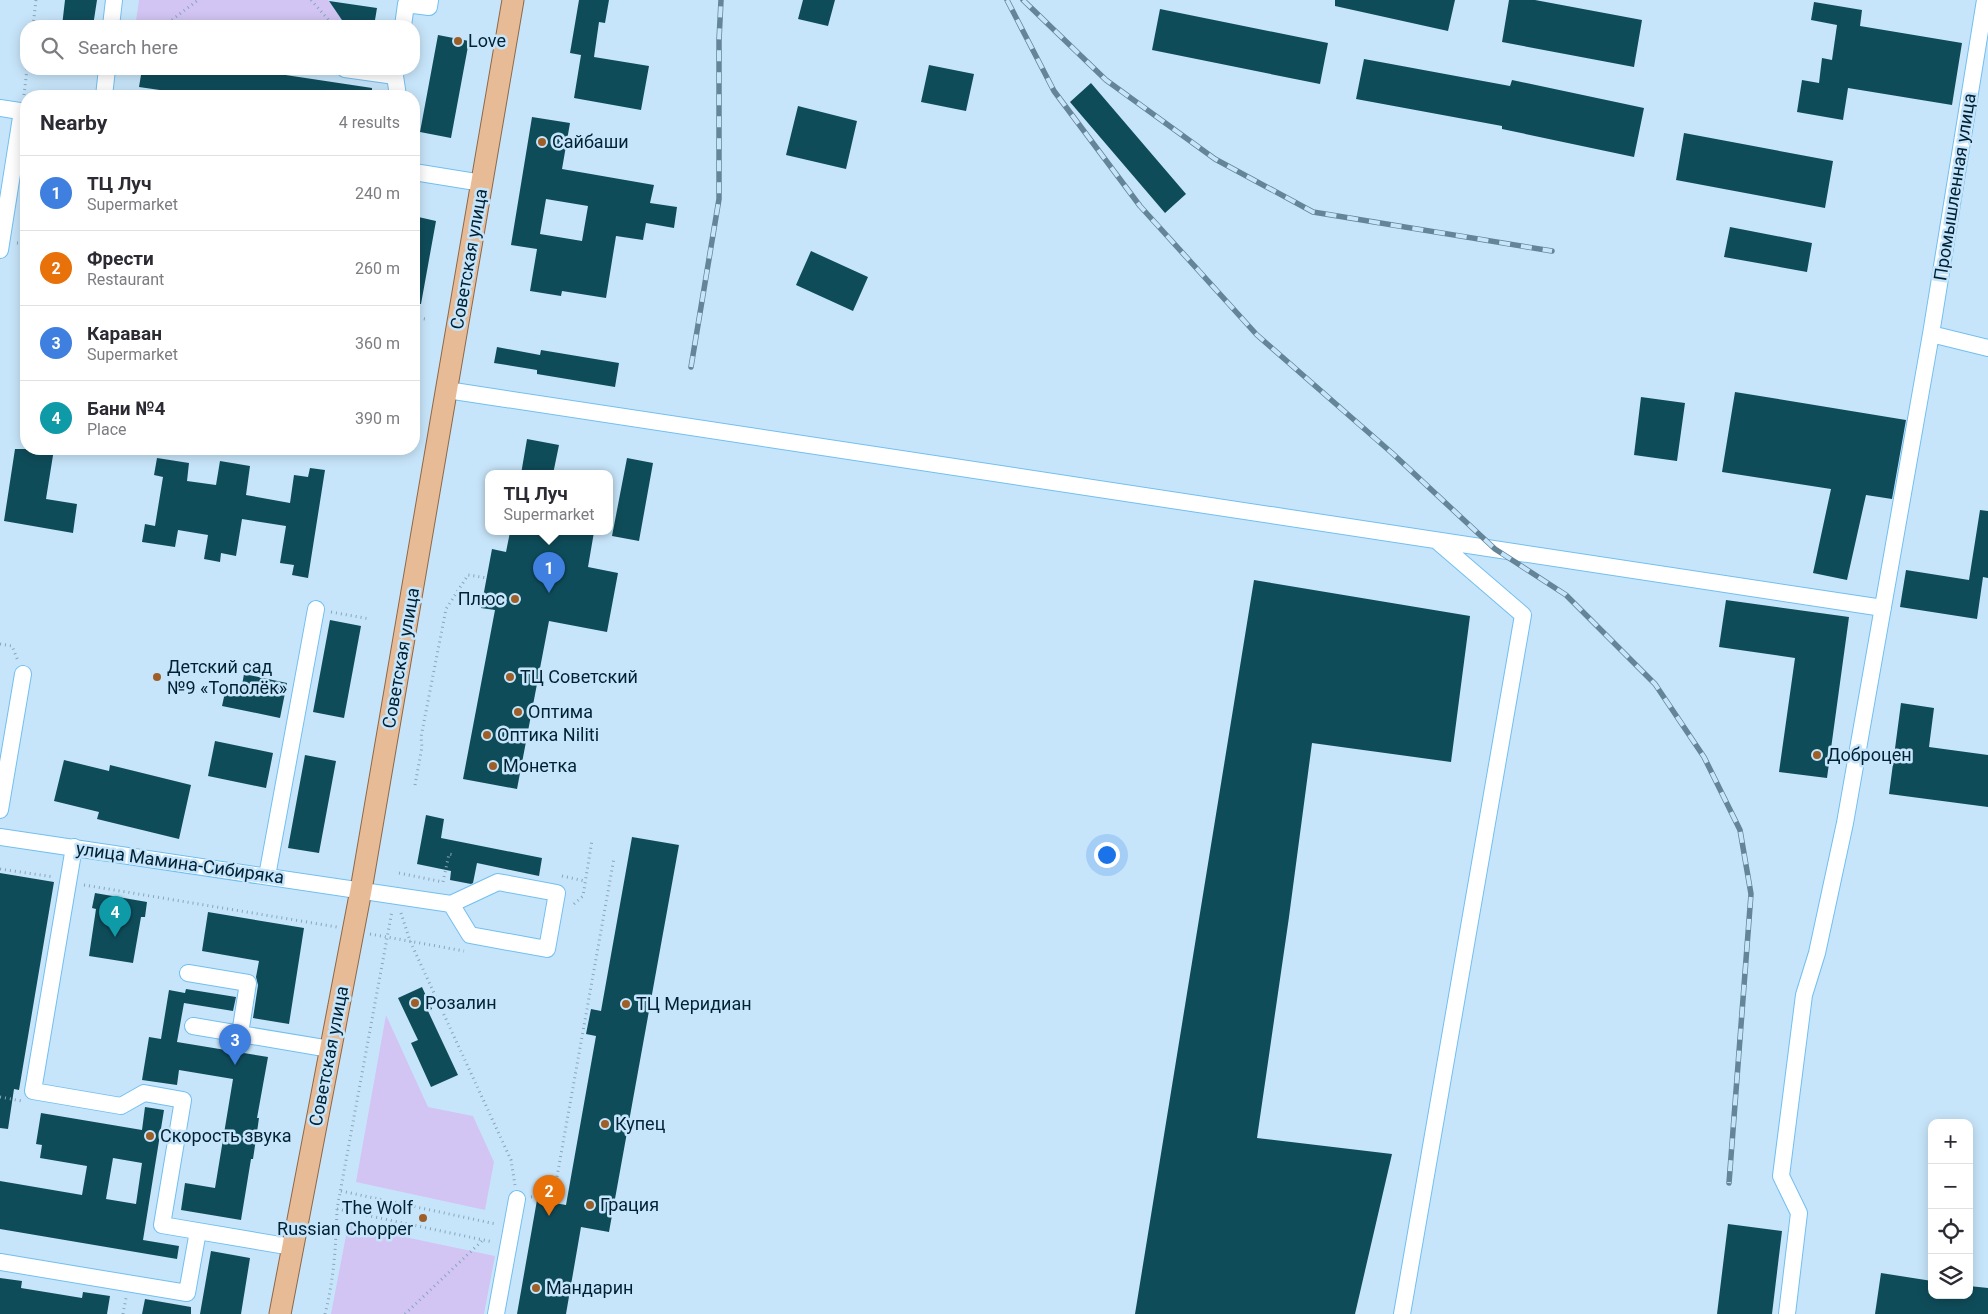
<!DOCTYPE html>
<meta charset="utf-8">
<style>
:root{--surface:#fff;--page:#f7f7f7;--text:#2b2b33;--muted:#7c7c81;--line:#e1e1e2;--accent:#7c3aed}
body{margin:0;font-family:Roboto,sans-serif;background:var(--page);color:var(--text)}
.controls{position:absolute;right:15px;bottom:15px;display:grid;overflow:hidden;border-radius:10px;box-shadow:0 2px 12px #0003}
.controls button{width:45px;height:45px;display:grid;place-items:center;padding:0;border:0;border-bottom:1px solid var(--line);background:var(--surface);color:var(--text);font:25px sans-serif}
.you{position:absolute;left:1106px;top:854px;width:18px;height:18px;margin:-12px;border:4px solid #fff;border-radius:50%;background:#1a73e8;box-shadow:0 0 0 8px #1a73e833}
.badge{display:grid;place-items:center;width:32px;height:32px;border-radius:50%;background:var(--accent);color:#fff;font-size:16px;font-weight:700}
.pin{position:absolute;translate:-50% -41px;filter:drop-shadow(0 1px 2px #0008)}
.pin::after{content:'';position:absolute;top:26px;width:18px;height:15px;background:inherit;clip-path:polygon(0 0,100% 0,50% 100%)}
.popup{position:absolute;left:485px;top:470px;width:128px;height:65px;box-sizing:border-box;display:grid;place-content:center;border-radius:10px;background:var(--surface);filter:drop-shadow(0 1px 4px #0005);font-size:16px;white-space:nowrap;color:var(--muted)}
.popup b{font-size:19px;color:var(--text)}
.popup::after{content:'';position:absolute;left:50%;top:100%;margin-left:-10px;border:10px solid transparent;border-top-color:var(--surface)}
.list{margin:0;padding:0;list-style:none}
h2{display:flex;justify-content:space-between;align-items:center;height:65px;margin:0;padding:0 20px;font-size:21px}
h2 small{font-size:16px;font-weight:400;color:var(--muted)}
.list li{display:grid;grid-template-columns:32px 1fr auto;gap:15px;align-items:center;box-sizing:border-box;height:75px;padding:0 20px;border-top:1px solid var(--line)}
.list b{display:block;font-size:19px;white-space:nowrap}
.list p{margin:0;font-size:16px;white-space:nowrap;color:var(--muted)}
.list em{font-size:16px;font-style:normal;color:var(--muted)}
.icon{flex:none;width:28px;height:28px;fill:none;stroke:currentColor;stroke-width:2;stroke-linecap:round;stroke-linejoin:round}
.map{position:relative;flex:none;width:1988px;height:1314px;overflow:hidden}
.search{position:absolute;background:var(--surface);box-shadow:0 2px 12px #0003;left:20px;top:20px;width:400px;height:55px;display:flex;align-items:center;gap:12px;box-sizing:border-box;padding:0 18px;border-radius:20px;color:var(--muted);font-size:19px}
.panel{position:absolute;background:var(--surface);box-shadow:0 2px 12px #0003;left:20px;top:90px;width:400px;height:365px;border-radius:20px}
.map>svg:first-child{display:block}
</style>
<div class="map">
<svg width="1988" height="1314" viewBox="0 0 1988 1314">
<rect width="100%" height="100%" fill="#c7e5fa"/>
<path fill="#d2c5f3" d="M139,0H328L346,26H173L136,21Z
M386,1015L428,1107L473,1116L494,1162L485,1210L356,1182Z
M348,1225L495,1256L484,1314H331Z"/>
<path fill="#0f4c5a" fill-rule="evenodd" d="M65,0H97L93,26H62Z
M579,0H609L605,23L599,22L594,57L649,66L641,110L574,98L581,55L570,53Z
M803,0H835L828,26L798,19Z
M1335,0H1455L1448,31L1335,6Z
M1509,0H1535L1642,20L1634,67L1502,42Z
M329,1L377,8L374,26H346Z
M1814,2L1862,10L1860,26L1962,43L1952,105L1848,88L1843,120L1797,112L1802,80L1819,83L1822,58L1832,60L1837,25L1811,20Z
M1160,9L1328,43L1320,84L1152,50Z
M438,35L469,41L451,138L420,132Z
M1364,59L1510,86L1512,80L1644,108L1634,157L1502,129V126L1356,99Z
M929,65L974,74L966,111L921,102Z
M142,69H245L372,88V96H201L139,87Z
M1091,83L1186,194L1165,213L1070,102Z
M798,106L857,121L846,169L786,155Z
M532,117L570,123L562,169L654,185L650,203L677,207L674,228L646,223L643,240L616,236L606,298L562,291L561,296L530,291L537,249L511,245ZM546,199L588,206L582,241L540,234Z
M1684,133L1833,161L1825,208L1676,180Z
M414,216L436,221L421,304H414Z
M1730,227L1812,243L1807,272L1724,257Z
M811,251L868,277L853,311L796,285Z
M497,347L540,355L541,350L619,363L615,387L537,374V370L494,363Z
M1735,392L1906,420L1892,499L1866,495L1847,580L1813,573L1831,489L1722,472Z
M1641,397L1685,403L1677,461L1634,455Z
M527,439L559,445L553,474H521Z
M15,449H54L46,499L77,504L73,533L4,521Z
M157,458L189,463L187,481L216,485L220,461L250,466L246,495L290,503L294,475L308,477L310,468L325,470L308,578L292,575L294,565L280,563L286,526L242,519L236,556L221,553L220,562L204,559L208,535L178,530L175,547L142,542L145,524L155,526L163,477L154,475Z
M627,458L653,463L639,541L612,536Z
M1980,510L1988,511V578L1983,577L1977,619L1900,607L1906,570L1969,580Z
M510,532H594L588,567L618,573L607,632L549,621L517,789L463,779L495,610L481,608L492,549L506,552Z
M1254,580L1470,616L1451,762L1312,743L1289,917L1257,1138L1392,1154L1355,1314H1135Z
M1726,600L1849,617L1827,778L1779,772L1795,658L1719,647Z
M330,620L361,626L344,718L313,712Z
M244,674L287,683L280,718L222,706L226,688L241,691Z
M1901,703L1934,708L1929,747L1988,755V807L1889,794Z
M215,741L273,753L266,788L208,776Z
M305,755L336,761L319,853L288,848Z
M64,760L109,771L110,765L191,785L179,839L97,819L99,812L54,801Z
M426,815L444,819L441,838L542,858L539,876L477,863L473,883L471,884L450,880L451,871L417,864Z
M632,837L679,845L609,1232L581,1227L566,1314H517L537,1200L566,1205L596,1036L586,1034L591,1009L601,1011Z
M0,873L54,882L19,1090L14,1089L8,1129L0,1128Z
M95,893L147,902L145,917H141L133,963L89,956L96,909L92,908Z
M208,912L304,928L289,1024L253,1018L258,985L256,977L259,961L202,951Z
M422,987L432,1009L428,1011L458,1075L431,1087L411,1043L418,1040L398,998Z
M186,989L236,997L233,1011L184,1003L177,1042L268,1057L257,1118H259L256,1139L253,1159H251L241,1220L181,1210L185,1183L215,1188L233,1079L179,1070L177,1085L142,1080L149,1037L161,1039L169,990L185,993Z
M145,1107L164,1110L143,1240L179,1246L177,1259L0,1229V1181L82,1195L87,1166L40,1158L42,1145L36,1144L41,1113L142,1130ZM113,1158L142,1163L136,1204L106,1199Z
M1728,1224L1782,1231L1772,1314H1717Z
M211,1251L250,1258L241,1314H200Z
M1881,1273L1932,1281V1295H1969V1286L1988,1288V1314H1875Z
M0,1278L22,1281L21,1288L82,1298L83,1292L110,1296L107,1314H0Z
M145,1299L191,1307V1314H142Z"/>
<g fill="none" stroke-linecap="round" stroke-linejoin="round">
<defs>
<path id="minor" d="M111,26L114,0
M403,26L406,4L429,7L430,0
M345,69L395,76
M396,69L395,76L398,96
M104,96L107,69
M0,108L26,112
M414,172L482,183
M0,250L22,111
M1931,334L1988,348
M447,390L1883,608
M0,810L23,674
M0,837L451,904L498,882L557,893L547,949L470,935L451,904
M74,847L33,1091L121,1106L144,1093L183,1100L162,1225L292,1247
M267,876L316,609
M188,973L248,983L240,1034
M193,1026L330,1049
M0,1262L187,1293L198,1231
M496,1314L517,1199
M1402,1314L1523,615L1437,541
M1787,1314L1799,1213L1781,1176L1804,995L1817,953L1845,823L1931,334L1985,0"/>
<path id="major" d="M280,1314L361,890L513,0"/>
</defs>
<use href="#minor" stroke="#71bff0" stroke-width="18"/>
<use href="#major" stroke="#8d6848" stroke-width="23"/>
<path stroke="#87a6bb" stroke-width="3" stroke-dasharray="1 4" stroke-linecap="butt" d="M311,0L334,26
M33,26L36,0
M164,26L198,0
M24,95L27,69
M17,243L26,244
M414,317L425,319
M390,449L401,451
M331,612L370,619
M0,644L12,646L18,661
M415,785L422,747L421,737L446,609L468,575L487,578
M0,869L54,877
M399,873L443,882L449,854L454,855
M562,876L585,881
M84,885L337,927
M574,904L583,896L592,840
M401,913L410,941L511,1160L515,1185
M370,934L464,951
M0,1097L22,1101
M341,1191L496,1224
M531,1197L538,1196L553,1199L614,858
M337,1209L493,1242
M123,1314L126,1298
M325,1314C334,1279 336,1245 337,1209L392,911
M405,1314L483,1240"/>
<use href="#minor" stroke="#fff" stroke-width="16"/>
<use href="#major" stroke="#e8bb97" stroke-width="21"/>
<defs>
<path id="rail" d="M1007,0L1054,91L1140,206L1257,335L1392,453L1495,549L1566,595L1655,684L1704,757L1740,830L1751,894L1729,1183
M1023,0L1106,80L1215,159L1313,212L1552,251
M691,367L719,199V40L721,0"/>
</defs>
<use href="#rail" stroke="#648498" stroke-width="5.5"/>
<use href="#rail" stroke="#c7e5fa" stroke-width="4" stroke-dasharray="11" stroke-linecap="butt"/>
</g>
<g fill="#9e5e27" stroke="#c7e5fa" stroke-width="2">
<circle cx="458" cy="41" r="5"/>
<circle cx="542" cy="142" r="5"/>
<circle cx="515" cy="599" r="5"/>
<circle cx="157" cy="677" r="5"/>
<circle cx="510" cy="677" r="5"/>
<circle cx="518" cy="712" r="5"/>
<circle cx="487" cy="735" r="5"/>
<circle cx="1817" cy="755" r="5"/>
<circle cx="493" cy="766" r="5"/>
<circle cx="415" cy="1003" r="5"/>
<circle cx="626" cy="1004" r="5"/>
<circle cx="605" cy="1124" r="5"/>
<circle cx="150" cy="1136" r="5"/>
<circle cx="590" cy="1205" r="5"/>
<circle cx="423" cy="1218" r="5"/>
<circle cx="536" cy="1288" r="5"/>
</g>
<g text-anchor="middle" stroke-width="5" stroke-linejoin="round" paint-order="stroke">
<g font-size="18" fill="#002235" stroke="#c7e5fa" text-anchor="start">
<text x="468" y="47">Love</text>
<text x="552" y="148">Сайбаши</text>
<text x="505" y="605" text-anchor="end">Плюс</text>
<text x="167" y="673">Детский сад<tspan x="167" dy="21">№9 «Тополёк»</tspan></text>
<text x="520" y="683">ТЦ Советский</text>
<text x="528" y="718">Оптима</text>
<text x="497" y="741">Оптика Niliti</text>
<text x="1827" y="761">Доброцен</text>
<text x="503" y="772">Монетка</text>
<text x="425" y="1009">Розалин</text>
<text x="636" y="1010">ТЦ Меридиан</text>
<text x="615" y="1130">Купец</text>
<text x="160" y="1142">Скорость звука</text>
<text x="600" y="1211">Грация</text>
<text x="413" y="1214" text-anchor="end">The Wolf<tspan x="413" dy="21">Russian Chopper</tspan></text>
<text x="546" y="1294">Мандарин</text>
</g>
<g font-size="18" fill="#002235" stroke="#c7e5fa">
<text transform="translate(1955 187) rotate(-81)" y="6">Промышленная улица</text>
<text transform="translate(469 259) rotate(-80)" y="6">Советская улица</text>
<text transform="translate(401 658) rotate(-80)" y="6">Советская улица</text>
<text transform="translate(180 863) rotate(8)" y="6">улица Мамина-Сибиряка</text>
<text transform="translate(329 1056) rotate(-79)" y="6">Советская улица</text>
</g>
</g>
</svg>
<div class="controls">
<button>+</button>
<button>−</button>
<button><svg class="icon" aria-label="locate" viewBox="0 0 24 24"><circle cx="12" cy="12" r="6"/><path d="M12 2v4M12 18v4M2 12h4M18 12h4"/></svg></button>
<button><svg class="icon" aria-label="layers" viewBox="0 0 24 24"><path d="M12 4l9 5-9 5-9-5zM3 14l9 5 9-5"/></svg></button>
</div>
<div class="you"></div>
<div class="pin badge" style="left:549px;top:593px;background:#3f7fe0">1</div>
<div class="popup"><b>ТЦ Луч</b>Supermarket</div>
<div class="pin badge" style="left:549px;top:1216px;background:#e8710a">2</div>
<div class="pin badge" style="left:235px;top:1065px;background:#3f7fe0">3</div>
<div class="pin badge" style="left:115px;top:937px;background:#0f9aa8">4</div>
<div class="search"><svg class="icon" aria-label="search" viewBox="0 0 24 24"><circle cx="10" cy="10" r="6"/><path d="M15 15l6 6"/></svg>Search here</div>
<section class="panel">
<h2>Nearby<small>4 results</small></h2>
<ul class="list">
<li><span class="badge" style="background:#3f7fe0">1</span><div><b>ТЦ Луч</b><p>Supermarket</p></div><em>240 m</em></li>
<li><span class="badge" style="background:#e8710a">2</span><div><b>Фрести</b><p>Restaurant</p></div><em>260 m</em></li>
<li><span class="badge" style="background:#3f7fe0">3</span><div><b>Караван</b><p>Supermarket</p></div><em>360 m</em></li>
<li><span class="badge" style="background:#0f9aa8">4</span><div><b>Бани №4</b><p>Place</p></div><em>390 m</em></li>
</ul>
</section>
</div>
